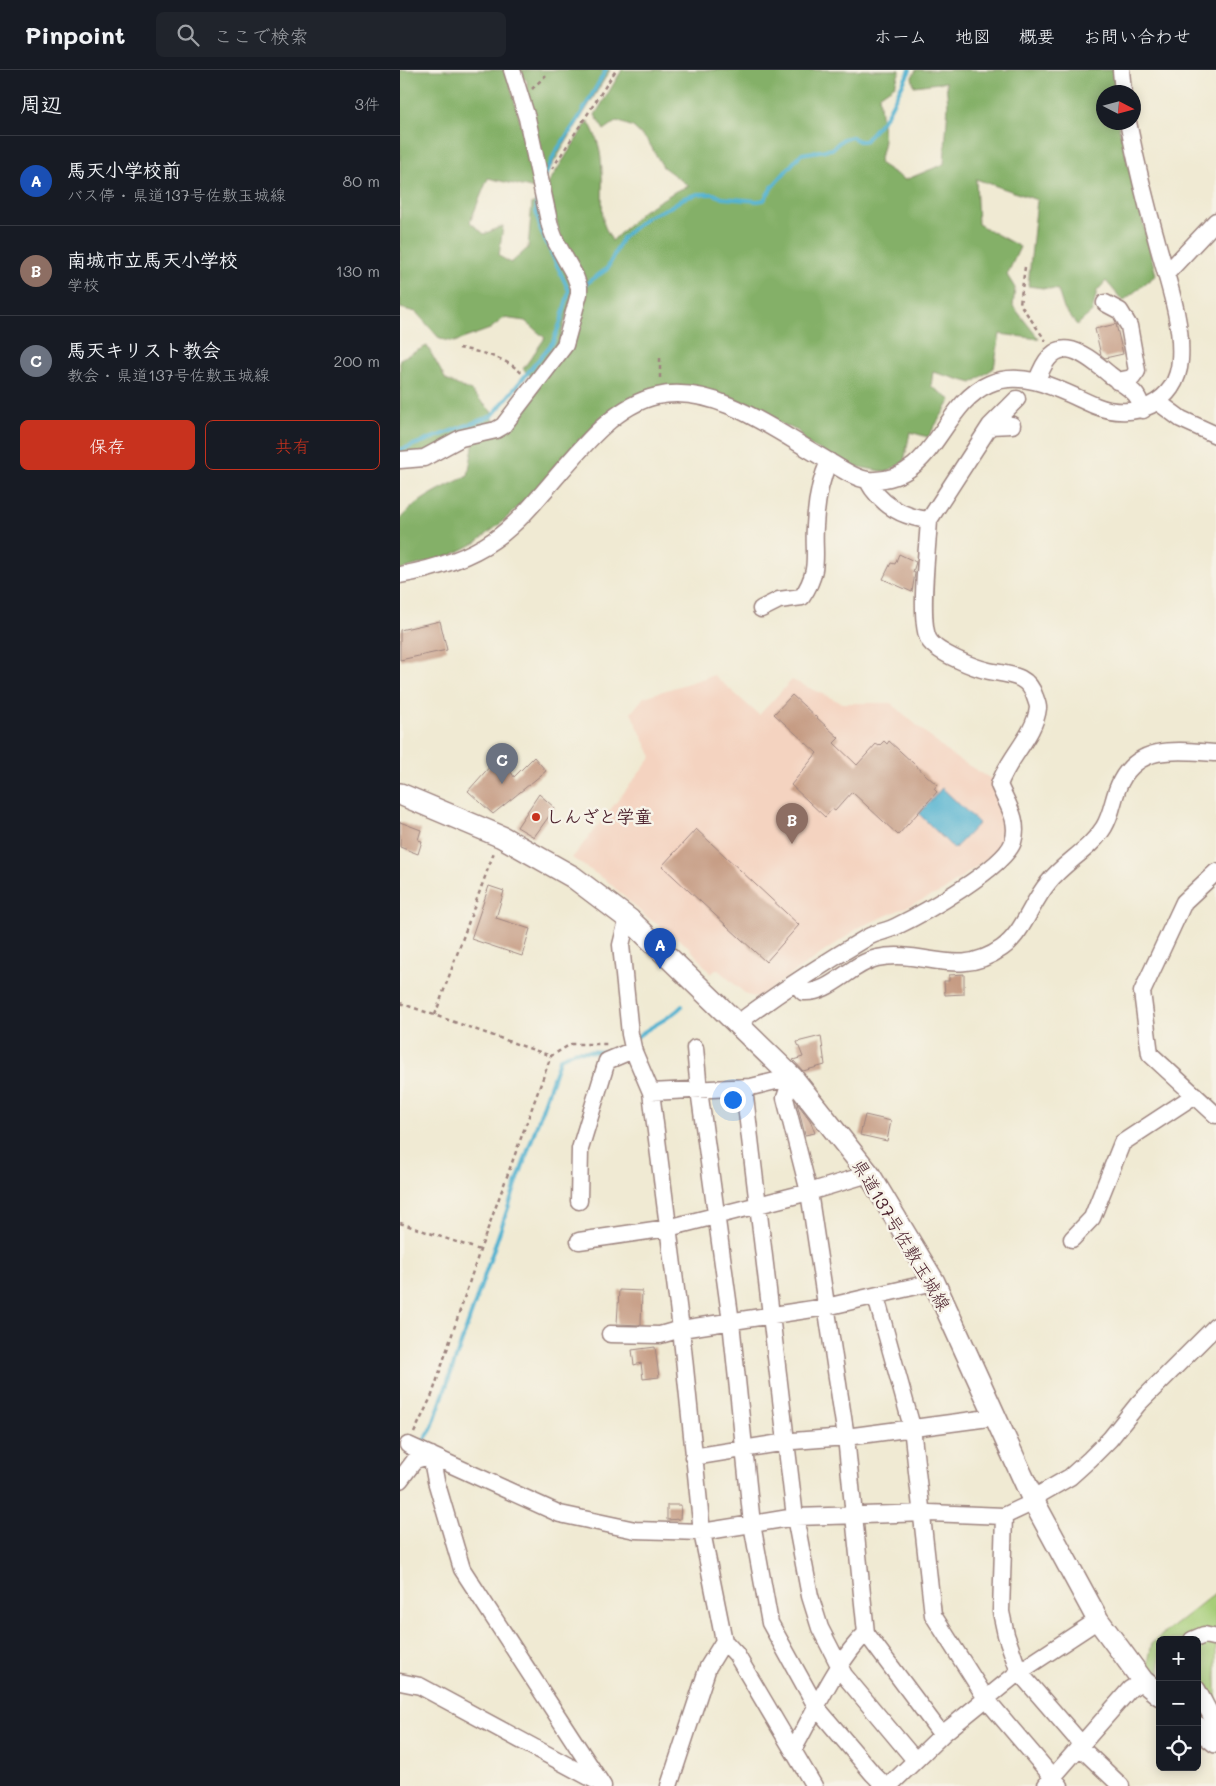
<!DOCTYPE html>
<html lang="ja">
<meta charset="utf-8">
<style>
:root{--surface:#171b24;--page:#20242c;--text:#f1f3f6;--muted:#9ea1a6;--line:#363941;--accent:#c8321e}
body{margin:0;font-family:Mali,"Klee One",sans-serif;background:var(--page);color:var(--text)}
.controls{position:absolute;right:15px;bottom:15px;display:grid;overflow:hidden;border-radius:8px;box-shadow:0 2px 12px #0003}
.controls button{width:45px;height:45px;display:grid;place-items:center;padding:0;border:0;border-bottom:1px solid var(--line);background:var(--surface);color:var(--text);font:25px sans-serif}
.compass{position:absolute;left:696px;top:15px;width:45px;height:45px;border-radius:50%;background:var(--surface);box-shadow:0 2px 12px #0003;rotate:96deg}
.you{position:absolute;left:332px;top:1029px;width:18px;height:18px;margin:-12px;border:4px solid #fff;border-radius:50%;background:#1a73e8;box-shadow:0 0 0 8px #1a73e833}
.badge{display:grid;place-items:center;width:32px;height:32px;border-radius:50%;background:var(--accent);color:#fff;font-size:16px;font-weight:700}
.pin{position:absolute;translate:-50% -41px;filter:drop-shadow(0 1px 2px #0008)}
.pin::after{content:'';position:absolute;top:26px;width:18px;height:15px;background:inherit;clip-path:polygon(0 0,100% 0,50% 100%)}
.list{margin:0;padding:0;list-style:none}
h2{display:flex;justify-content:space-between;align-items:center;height:65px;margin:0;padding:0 20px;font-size:21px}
h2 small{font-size:16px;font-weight:400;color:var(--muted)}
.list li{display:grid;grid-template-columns:32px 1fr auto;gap:15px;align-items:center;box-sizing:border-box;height:90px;padding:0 20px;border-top:1px solid var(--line)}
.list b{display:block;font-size:19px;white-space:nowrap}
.list p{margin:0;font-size:16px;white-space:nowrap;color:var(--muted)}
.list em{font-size:16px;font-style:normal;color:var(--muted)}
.actions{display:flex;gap:10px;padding:15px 20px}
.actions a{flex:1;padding:11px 0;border:1px solid var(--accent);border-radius:8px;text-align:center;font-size:18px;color:var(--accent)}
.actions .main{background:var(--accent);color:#fff}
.icon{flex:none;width:28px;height:28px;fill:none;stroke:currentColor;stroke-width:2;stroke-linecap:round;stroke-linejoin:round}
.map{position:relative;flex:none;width:816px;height:1716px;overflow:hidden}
header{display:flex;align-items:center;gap:30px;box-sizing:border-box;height:70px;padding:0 25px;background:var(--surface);border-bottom:1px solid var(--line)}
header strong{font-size:24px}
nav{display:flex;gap:28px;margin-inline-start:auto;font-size:18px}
.search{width:350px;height:45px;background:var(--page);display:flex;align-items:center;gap:12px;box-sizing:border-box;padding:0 18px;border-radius:8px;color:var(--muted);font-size:19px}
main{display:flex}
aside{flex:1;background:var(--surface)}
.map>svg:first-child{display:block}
</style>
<header>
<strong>Pinpoint</strong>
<div class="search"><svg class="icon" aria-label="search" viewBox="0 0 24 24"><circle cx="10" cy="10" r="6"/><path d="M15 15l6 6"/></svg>ここで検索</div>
<nav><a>ホーム</a><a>地図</a><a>概要</a><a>お問い合わせ</a></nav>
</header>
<main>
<aside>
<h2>周辺<small>3件</small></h2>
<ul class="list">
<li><span class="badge" style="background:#1a4fb4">A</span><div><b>馬天小学校前</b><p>バス停 · 県道137号佐敷玉城線</p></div><em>80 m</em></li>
<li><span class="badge" style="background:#8d6e63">B</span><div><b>南城市立馬天小学校</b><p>学校</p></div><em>130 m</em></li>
<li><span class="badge" style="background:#6b7280">C</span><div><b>馬天キリスト教会</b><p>教会 · 県道137号佐敷玉城線</p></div><em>200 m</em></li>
</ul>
<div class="actions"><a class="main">保存</a><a>共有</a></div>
</aside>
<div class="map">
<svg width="816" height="1716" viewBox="0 0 816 1716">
<rect width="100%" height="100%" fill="#f7f3e8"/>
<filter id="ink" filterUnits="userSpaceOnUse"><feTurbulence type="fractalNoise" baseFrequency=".02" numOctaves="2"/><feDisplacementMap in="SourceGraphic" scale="10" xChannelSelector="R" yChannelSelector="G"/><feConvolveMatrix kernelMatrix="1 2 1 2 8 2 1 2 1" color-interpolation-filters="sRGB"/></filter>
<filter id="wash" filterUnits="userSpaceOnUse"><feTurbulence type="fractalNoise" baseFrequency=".0096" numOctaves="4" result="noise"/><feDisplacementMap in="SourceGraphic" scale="20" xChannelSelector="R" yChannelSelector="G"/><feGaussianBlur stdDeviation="1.12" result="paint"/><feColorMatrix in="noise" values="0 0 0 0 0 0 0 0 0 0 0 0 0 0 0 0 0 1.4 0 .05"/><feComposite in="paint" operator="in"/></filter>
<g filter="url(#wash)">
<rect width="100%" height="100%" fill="#f0ead3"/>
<path fill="#f4d3c0" d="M314,605L359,645L392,610L442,633H491L551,685L593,710L597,730L608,748L606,766L596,782L543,821L460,857L357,928L347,925L317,899L311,904L288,876L244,845L207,811L172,788L252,687L231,643L244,627Z"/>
<path fill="#a6cd78" stroke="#787652" d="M816,1522V1628L798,1643L797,1570H760V1610L747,1599L752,1573Z"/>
<path fill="#84b068" stroke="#67684a" d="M0,0H106L139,120L88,108L70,152L84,164L103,156L99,186L111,193L128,178L132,133H139L171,207L173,223L160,269L132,307L123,299L145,268L125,251L104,248L90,259L54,272L40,269L16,242L0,238Z
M115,0H210L143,110L127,29V11Z
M222,0H500L495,15L479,26L484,71L479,93L505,110L544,94L548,35L546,12L514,16L512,7L516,0H717V22H704V52L718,53L756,205L723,231L706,211L697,221L692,242L677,255L664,239L658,220L628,216L637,130L576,109L578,154L620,177L607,205L615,218L613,236L639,269L600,264L594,298L572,313L533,302L531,316L551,330L528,367L510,362L504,392L486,402L448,395L405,372L398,361L353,341L240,324L102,452L77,472L52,485L0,500V449C17,429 44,417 68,406L74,371L103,363L182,234L162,174L148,114L188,51C208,82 200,116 203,149C203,156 209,164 212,171L243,141L276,121L289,116L263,97L248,71L233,57L217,51L204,60L195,45Z
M27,276L46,310L71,321L91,341L95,356L24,382L0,385V289Z"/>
<path fill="#52b2d0" stroke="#4e687e" d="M542,718L579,753L554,779L519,744Z"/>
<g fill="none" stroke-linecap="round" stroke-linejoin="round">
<path stroke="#52b2d0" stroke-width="4" d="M145,106L155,83L177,51L206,0
M187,213L207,199L223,167L247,147L270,137L284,128L298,124H314L322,128L358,131L364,130L372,117L401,84L432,79L443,69L452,67L459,71H465L486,46L510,0
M0,380L92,346L153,272L161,251L169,221L141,161L136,141L137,130
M237,967C251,955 269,950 282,936
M21,1375L31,1360L160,988L176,981L210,982"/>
</g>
<g id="blocks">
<path fill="#c69c84" d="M716,254L723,284L705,288L701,285L695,259Z
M499,484L516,492L513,502L515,503L512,522L483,509L491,493L495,494Z
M40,551L47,580L0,590V560Z
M392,625L439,668L434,673L457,695L476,674L479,676L484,671L487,674L489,671L537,715L534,719L537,722L498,765L452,722L435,741L432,739L425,747L391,715L417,683L374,644Z
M134,687L146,701L93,744L68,721L92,694L107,695L114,707Z
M139,724L155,738L134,767L117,757Z
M0,752L21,760L18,770L22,771L18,784L0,777Z
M296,759L399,855L366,892L262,796Z
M89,816L104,821L96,848L130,859L122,886L71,869Z
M564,904V924L545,925L544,911H549V905Z
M421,966L425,995L403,1001L393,990L403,987L397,972Z
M397,1033L410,1050L415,1063L405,1065Z
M465,1045L491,1051L487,1071L460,1065Z
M219,1220L242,1221L241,1255L217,1254Z
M255,1277L259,1307L243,1309L241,1293L234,1295L232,1280Z
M267,1435H281L280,1449L267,1450Z"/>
</g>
</g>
<g filter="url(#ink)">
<use href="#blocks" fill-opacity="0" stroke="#9d847f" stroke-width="1"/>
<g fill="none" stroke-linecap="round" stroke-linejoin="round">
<defs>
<path id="minor" d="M721,0L723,22
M766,204L816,151
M705,233L720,241L729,256L737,301L732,308L717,311
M637,311C654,261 679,279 709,304C717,311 730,317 736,325C739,329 741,335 743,340
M758,332L781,349L816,365
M590,356L612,355
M0,390L24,388L61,368L96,360L103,356L165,275L179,224V217L175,206L156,172L150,156L127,48L112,0
M529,450L590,356L617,329
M0,505C33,499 67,489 94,470C148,433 193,339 257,326C315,313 377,362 425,389C437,396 455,409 468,410C535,414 540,335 589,314C625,298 663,322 696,336C733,351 777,334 780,290C783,250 766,207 756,168C745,130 736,92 728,52
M361,539L379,530L402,527C421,499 413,485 415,456C416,434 420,411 429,391
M816,802L784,832L742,922L750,984L816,1045
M230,850L225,859L221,875L230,964L234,982L251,1022L281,1259L302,1462L324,1571L336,1584L414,1716
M396,914L403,922C431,924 450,894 477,888C523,878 557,910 602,878C624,862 631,833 648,813C664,792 690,780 704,757C713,742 713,725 721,711C741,673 781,681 816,683
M338,953C379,922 424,893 468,867C477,862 488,861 497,856C522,844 604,798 613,772C620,751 607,734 599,715C608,688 635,665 638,638C638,634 636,630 635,627C628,604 609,605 589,601C575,598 537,583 529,570C518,552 528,474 529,450C502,447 480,434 467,410
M295,978L299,1020L331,1252L352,1454L370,1553L417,1638L473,1704L485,1716
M392,1007L385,1028L409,1122L446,1367L466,1563L542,1665
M344,1018L395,1447L410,1526L420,1558L444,1605L515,1690
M251,1022L351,1017L392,1007
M179,1131L180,1079L207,991L233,980
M672,1169L692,1148L722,1073L795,1025
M179,1171L268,1158L409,1122L469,1104
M476,1227L512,1357L533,1545L587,1630L660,1716
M210,1264L260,1265L281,1259L426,1237L534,1212
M8,1375L160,1444L235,1460L302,1462L395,1447L529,1443L604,1446L634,1432L642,1423L670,1407L690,1389L710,1369L738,1334L816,1256
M31,1385L36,1411L62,1499L203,1716
M293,1387L393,1371L446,1367L596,1347
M0,1410L15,1390L31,1385
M604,1446L601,1542L606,1565L619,1602L677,1669L680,1677L721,1716
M792,1570L804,1565L813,1567
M0,1612L20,1616L200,1713
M797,1619L815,1653L806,1664
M393,1680C413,1645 437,1590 466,1563
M646,1715L730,1619L743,1611
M269,1716L308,1597L324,1571
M489,1716L545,1662L619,1602L698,1550"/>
<path id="major" d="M0,724L102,767L173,807L230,850L392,1007L469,1104L534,1212L634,1432L698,1550L743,1611L760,1625
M797,1657L816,1672"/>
</defs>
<use href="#minor" stroke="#9d847f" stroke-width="19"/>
<use href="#major" stroke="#9d847f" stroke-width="24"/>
<path stroke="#9d847f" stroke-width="2.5" stroke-dasharray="4 4" stroke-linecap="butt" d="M132,19L146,5
M152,99L216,0
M625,197L620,234L646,271
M59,278C80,282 109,288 123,305
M260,288V311
M0,933L151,986
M35,945L94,782
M0,1153L80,1180
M14,1363L32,1325L80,1180L151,986L171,974H208"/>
<use href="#minor" stroke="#fff" stroke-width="16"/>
<use href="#major" stroke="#fff" stroke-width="21"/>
</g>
</g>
<circle fill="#c8321e" stroke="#f7f3e8" stroke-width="2" cx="136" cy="747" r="5"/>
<g text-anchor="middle" stroke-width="5" stroke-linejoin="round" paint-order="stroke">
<g font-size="18" font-weight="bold" fill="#4a1f2b" stroke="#f7f3e8" text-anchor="start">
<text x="146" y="753">しんざと学童</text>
</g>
<g font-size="18" fill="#4a1f2b" stroke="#f7f3e8">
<text transform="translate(501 1165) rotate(59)" y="6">県道137号佐敷玉城線</text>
</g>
</g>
</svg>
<div class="controls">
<button>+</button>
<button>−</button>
<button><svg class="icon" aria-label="locate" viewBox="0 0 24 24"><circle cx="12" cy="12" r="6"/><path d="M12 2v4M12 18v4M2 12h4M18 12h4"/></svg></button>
</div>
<svg class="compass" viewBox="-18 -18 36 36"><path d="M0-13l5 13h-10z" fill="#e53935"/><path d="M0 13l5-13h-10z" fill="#9ea1a6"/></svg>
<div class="you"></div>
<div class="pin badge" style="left:260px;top:899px;background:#1a4fb4">A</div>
<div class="pin badge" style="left:392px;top:774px;background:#8d6e63">B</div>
<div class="pin badge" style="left:102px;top:714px;background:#6b7280">C</div>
</div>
</main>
